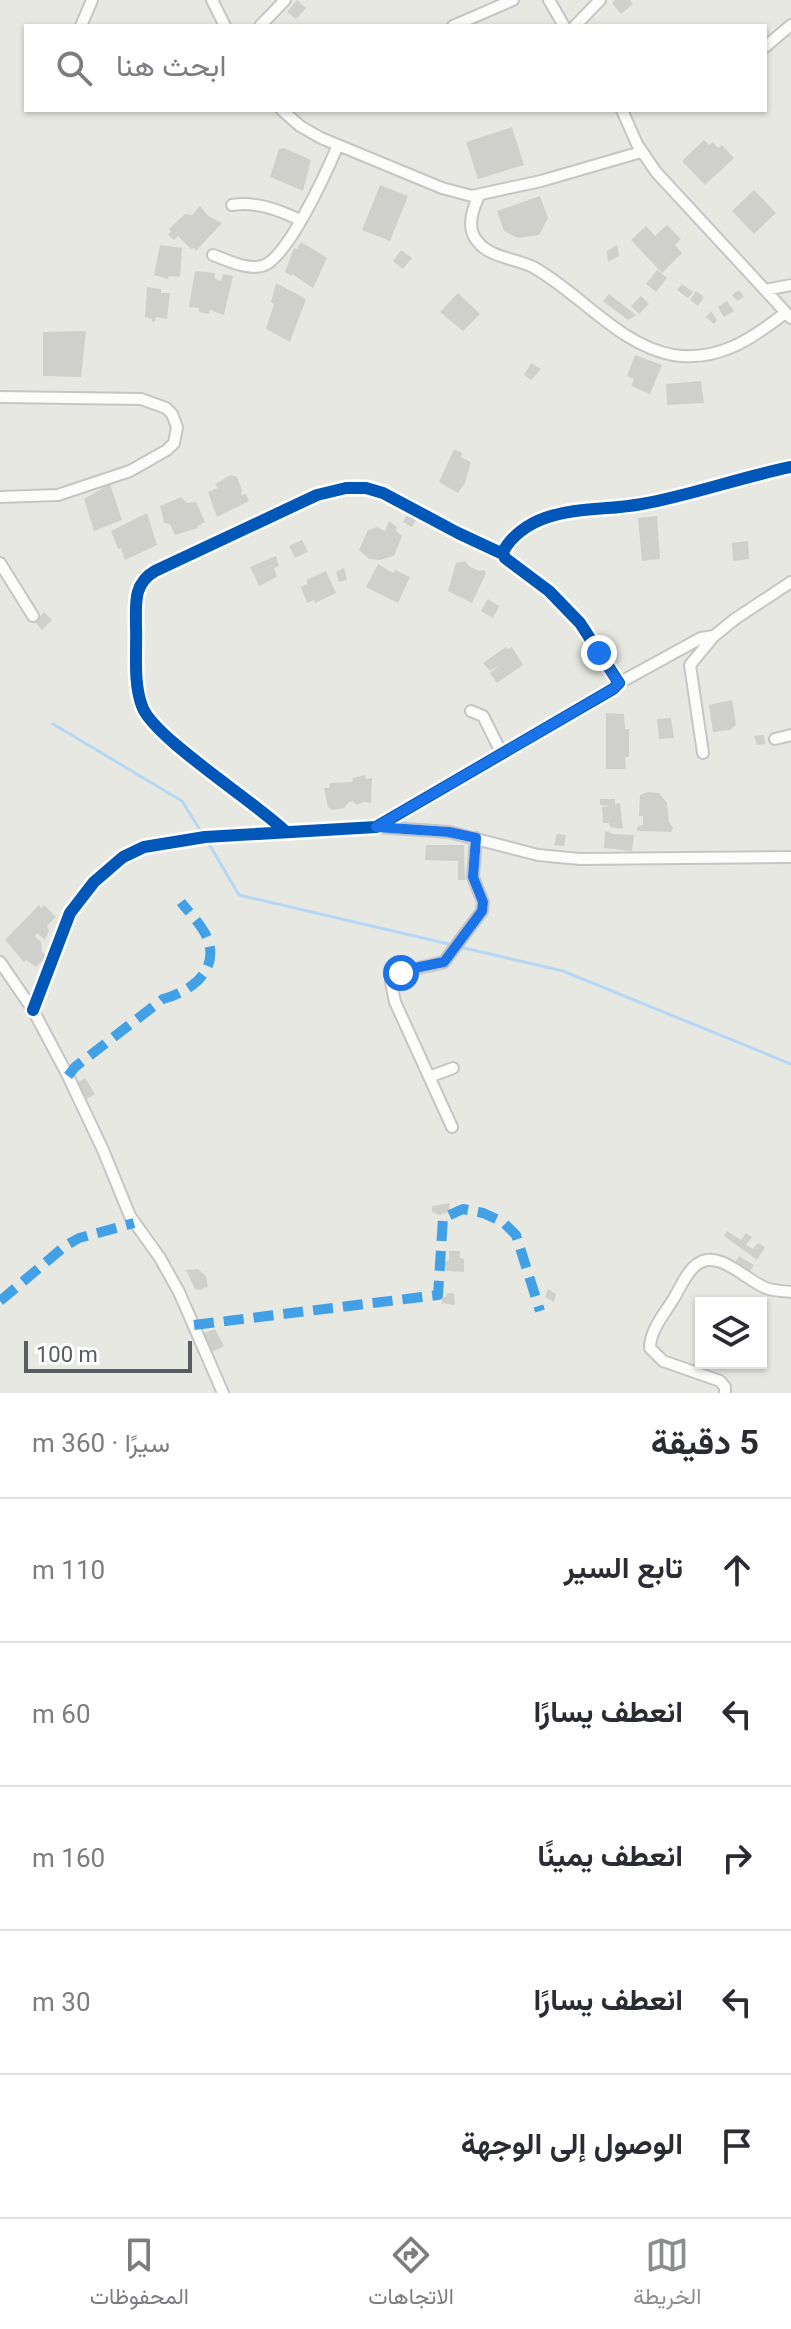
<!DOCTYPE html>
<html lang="ar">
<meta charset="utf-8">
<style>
:root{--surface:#fff;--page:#f7f7f7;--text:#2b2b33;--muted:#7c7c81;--line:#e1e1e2;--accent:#8b8d8e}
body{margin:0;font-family:Roboto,Vazirmatn,sans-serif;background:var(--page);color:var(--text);direction:rtl}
.controls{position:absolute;right:24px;bottom:24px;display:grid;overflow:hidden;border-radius:0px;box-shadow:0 2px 6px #0004}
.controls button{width:72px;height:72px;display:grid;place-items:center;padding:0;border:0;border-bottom:2px solid var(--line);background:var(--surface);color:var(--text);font:40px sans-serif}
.scale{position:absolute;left:24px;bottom:20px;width:168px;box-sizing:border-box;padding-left:8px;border:4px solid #595c61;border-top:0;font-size:22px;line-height:28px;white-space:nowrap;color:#595c61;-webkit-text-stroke:6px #fff;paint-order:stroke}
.stop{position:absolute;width:24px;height:24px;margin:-18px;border:6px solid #1a73e8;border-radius:50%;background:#fff}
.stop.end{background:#1a73e8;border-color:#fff;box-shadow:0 2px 8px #0008}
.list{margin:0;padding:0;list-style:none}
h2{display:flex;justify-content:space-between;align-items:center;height:104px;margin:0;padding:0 32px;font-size:34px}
h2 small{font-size:26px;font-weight:400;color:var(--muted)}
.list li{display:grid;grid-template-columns:52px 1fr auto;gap:24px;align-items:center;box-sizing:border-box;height:144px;padding:0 32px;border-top:2px solid var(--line)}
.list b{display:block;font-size:30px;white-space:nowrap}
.list em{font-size:26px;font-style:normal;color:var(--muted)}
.icon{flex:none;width:44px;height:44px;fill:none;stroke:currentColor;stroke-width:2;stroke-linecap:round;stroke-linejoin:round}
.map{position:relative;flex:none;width:791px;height:1393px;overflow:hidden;direction:ltr}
.search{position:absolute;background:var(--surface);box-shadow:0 2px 6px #0004;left:24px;right:24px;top:24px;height:88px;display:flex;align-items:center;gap:20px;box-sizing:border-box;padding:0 28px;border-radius:0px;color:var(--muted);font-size:30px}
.sheet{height:824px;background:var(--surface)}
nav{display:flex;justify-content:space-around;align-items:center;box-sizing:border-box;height:112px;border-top:2px solid var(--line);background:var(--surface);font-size:22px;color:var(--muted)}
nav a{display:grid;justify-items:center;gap:4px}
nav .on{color:var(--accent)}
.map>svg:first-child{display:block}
</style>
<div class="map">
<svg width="791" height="1393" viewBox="0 0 791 1393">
<rect width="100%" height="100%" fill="#e8e8e3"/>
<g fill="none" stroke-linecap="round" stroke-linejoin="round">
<path stroke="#b6d7f3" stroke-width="3" d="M53,724L182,801L202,833
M206,839L239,895L453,945
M460,947L563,971L791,1064"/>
</g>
<path fill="#cfcfcc" d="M297,0L306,8L296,19L287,12Z
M615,0H630L633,4L621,14L612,3Z
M512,127L524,165L478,179L466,142Z
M704,140L709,145L713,142L718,148L722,145L734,158L705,185L682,161Z
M284,148L311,160L303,191L270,177L279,149Z
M380,185L408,196L390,241L362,230Z
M754,190L776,213L754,234L732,211Z
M540,196L548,218L539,235L518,238L504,231L497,211Z
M200,206L208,216L222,223L196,251L194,248L191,249L178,236L174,240L168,234L171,232L169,229L185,214L192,215Z
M667,225L681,239L675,245L682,253L662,273L631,240L646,226L655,236Z
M301,242L327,258L313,288L292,274L291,276L285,272L294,248L297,249Z
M160,245L182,248L180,277L169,276L168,279L154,275Z
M617,245L619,256L608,262L607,251Z
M401,250L412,258L403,269L393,261Z
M657,270L667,278L656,292L646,284Z
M195,271L215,273V279L221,281L223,274L233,276L224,315L210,310L209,314L199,312V308L189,307Z
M276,283L306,299L290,342L266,329L274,304L271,302Z
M682,284L693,292L688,298L677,290Z
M147,287L161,289V293H170L167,319L156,317L155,322L152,321V319L145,317Z
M739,290L744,297L737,301L732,295Z
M696,291L704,297L698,306L690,300Z
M458,293L480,314L463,331L440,312Z
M609,294L636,315L628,320L603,301Z
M641,296L649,304L639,314L631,306Z
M727,301L734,311L724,317L718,307Z
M711,311L717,320L714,324L706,317Z
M86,331L81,377L43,376V332Z
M635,355L662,365L650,394L631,386L634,379L627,376Z
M531,363L541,369L531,380L524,375Z
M701,381L704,403L667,405L666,384Z
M454,449L462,453L461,457L471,462L465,483L458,493L439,482Z
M231,475L237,477L242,490L241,495L246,494L249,501L217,517L208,492L218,488L215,484Z
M110,484L122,520L94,531L84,499Z
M181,497L187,503L196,502L205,522L198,526V528L175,535L170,524L164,523L160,506Z
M147,513L157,545L125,560L121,548L118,549L111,531Z
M408,513L417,518L412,527L403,522Z
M657,516L660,559L642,561L638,518Z
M389,521L397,527L396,531L402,536L394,556L380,560L369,559L359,550L368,530L377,527L385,531Z
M302,540L308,552L295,558L289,546Z
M748,541L749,559L733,561L732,543Z
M276,556L279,566L274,568L277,577L259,586L250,567Z
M465,561L469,566L479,571L484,570L486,573L472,603L448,591L456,563Z
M378,564L393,573L395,570L410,577L398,603L366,587Z
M344,568L347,580L339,582L336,572Z
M326,571L336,593L315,603L314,600L307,603L301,587L307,584V580Z
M488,599L499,606L493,618L481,611Z
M44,612L52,620L42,630L35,622Z
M506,647L508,649L512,647L523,665L497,683L490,673L501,664L490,671L483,663Z
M732,700L736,725L730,730L713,732L709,705Z
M606,713L624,714L625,729H629V757H625L626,769H606Z
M671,718L674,738L659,739L657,719Z
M764,735L765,744L757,745L754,736Z
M365,775L366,779L372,778L371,803L364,802L356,805L353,801L349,802L344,808L332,810L328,807L324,788H329L330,783L352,782L353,778Z
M648,792L659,793L667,803L669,822L673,828L671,832L637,831L638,826L643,825V816H639L640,795Z
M600,799H615V804L620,803L623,829L610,827L609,823H603L602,807L610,806L600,805Z
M605,831L614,834L634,835L632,851L604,848Z
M557,834L566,835L564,846L554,845Z
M426,845H464L465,880H458V861L425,860Z
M39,905L41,908L44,905L56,917L47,926L49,931L45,940L37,933L35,936L41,942L42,952L47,956L36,967L26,960L24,962L5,940Z
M85,1078L95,1094L87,1099L77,1083Z
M450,1203L449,1212L439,1215L432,1212V1206Z
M727,1231L741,1240L746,1233L752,1237L746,1245L753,1249L758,1243L765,1247L757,1260L724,1236Z
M449,1251H460V1258L464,1259V1272L446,1271L443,1263L449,1260Z
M739,1256L754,1265L748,1274L733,1265Z
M198,1269L206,1276L208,1286L200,1290L195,1289L186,1270Z
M548,1289L556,1294L554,1302L545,1297Z
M447,1293H454L455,1305L442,1303L441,1297H446Z
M215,1329L224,1346L208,1354L199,1335Z"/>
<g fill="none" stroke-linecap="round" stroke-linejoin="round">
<defs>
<path id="minor" d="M212,0L225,26
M549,0L564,26
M81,26L92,0
M260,26L285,0
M453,26L513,0
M575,26L600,0
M765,47L791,25
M282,110L300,126L321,138L442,188L472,196L541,181L641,152
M622,110L637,144L656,172L791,318
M479,196C472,210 466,229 478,242C489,257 517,259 533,267C580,293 619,345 673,355C718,362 752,339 785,313
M232,205C256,201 279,210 300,220
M213,255C227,260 246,270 262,266C287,260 327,171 338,145
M765,290L791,285
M0,397L141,399L166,408L172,414L177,427L174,443L167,450L130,471L58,495L0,497
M0,563L33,616
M619,683L701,638L714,636L735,619L791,582
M471,711L483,716L502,754
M775,739L791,735
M703,753L690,665L714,636
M377,827L449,832L538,855L580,859L791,857
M286,832C257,803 152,737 142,706C133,683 137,650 136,626C136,603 133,584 155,571L317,495L346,488H366L383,493L458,533L503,554
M0,962L33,1010L68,1076L103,1150L130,1216L160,1258L179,1292L223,1393
M33,1010L70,913L94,882L123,857L144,847L205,837L376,827L613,689L619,683L580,623L549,591L505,558L503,552C511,536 528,524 545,518C575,507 611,510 642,504C692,495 741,477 791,467
M429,1077L453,1068
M452,1127L395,1002L391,982C405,966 426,968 444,962L482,911L483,902L473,877L476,838
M725,1393V1387L720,1381L663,1361L650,1348C650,1330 665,1313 674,1298C680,1288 688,1269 699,1263C720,1250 747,1281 766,1288C774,1291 783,1291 791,1292"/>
</defs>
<use href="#minor" stroke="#c5c5c5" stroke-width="14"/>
<use href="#minor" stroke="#fcfcfb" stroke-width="10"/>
<path stroke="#42a1e6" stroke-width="10" stroke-dasharray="20 10" stroke-linecap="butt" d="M68,1076L75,1067L163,999C190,992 219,971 208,940C203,926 190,914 181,902
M0,1301L65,1246L79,1238L134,1223
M194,1325L438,1295L443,1218L463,1209L483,1213L503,1222L516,1235L540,1311"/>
<defs>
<path id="cycleway" d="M286,832C257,803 152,737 142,706C133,683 137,650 136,626C136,603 133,584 155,571L317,495L346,488H366L383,493L458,533L503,554
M33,1010L70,913L94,882L123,857L144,847L205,837L376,827L613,689L619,683L580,623L549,591L505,558L503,552C511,536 528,524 545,518C575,507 611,510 642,504C692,495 741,477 791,467"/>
</defs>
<use href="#cycleway" stroke="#fff" stroke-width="17"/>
<use href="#cycleway" stroke="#0057b8" stroke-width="12"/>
</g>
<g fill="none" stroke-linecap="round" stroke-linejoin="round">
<path stroke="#1a73e8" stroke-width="10" d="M401,973L410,969L444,962L482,911L483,902L473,877L476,838L449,832L376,827L613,689L619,683L599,653"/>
</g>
</svg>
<div class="controls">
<button><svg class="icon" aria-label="layers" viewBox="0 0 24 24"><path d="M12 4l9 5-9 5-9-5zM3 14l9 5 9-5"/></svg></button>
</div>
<div class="scale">100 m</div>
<div class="stop" style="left:401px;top:973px"></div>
<div class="stop end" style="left:599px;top:653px"></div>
<div class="search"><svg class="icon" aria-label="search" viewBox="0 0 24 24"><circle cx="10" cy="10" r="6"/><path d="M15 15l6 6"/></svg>ابحث هنا</div>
</div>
<section class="sheet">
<h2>5 دقيقة<small>سيرًا · 360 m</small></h2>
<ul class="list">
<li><svg class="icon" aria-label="ahead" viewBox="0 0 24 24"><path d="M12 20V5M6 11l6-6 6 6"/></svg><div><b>تابع السير</b></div><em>110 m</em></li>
<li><svg class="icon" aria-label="left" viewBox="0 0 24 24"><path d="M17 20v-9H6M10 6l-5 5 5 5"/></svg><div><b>انعطف يسارًا</b></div><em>60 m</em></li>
<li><svg class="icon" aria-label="right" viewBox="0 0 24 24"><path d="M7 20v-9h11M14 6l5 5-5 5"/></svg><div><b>انعطف يمينًا</b></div><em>160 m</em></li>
<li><svg class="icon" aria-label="left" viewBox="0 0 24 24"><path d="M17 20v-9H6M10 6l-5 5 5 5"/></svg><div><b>انعطف يسارًا</b></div><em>30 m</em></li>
<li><svg class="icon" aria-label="arrive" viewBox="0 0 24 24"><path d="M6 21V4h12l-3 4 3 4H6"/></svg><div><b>الوصول إلى الوجهة</b></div></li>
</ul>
</section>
<nav>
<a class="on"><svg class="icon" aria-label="map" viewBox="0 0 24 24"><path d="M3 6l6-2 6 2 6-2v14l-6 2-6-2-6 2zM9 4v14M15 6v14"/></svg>الخريطة</a>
<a><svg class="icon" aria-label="directions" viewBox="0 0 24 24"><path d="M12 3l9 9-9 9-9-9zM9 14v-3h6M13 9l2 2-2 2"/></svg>الاتجاهات</a>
<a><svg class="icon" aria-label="saved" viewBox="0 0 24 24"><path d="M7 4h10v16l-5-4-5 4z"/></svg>المحفوظات</a>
</nav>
